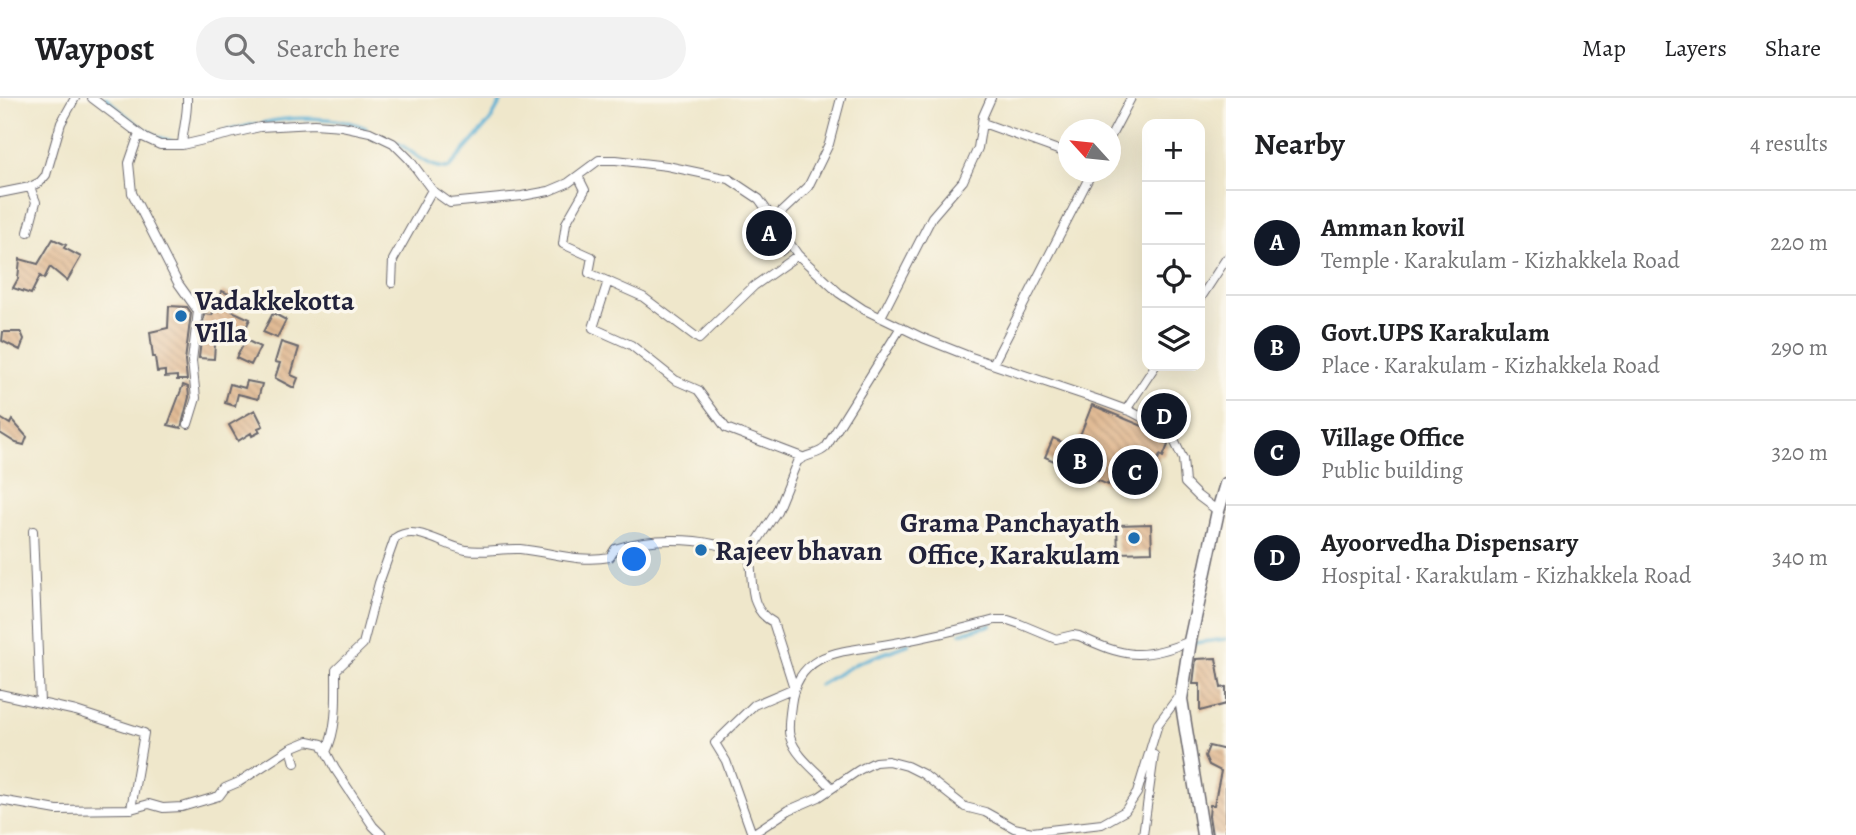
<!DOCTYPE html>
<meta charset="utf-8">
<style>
:root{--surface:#fff;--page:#f2f2f2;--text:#202124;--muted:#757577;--line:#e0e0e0;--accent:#111827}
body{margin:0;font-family:Alegreya,serif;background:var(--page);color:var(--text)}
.controls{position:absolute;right:21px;top:21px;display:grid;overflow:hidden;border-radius:14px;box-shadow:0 7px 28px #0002}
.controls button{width:63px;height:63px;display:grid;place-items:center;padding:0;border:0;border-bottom:2px solid var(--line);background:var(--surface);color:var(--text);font:35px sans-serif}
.compass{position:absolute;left:1058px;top:21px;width:63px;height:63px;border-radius:50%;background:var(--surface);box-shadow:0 7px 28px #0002;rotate:297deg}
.you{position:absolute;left:635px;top:462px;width:24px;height:24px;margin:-18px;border:5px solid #fff;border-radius:50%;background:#1a73e8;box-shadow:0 0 0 10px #1a73e833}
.badge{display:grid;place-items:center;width:46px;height:46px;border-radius:50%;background:var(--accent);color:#fff;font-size:23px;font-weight:700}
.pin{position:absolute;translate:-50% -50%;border:4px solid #fff;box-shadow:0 2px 7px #0006}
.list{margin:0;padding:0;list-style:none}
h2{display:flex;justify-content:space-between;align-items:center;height:91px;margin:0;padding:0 28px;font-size:30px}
h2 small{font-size:23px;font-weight:400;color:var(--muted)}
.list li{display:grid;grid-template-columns:46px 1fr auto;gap:21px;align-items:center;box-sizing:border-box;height:105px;padding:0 28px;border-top:2px solid var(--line)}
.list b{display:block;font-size:26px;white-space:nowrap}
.list p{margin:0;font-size:23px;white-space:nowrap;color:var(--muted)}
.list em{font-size:23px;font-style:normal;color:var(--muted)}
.icon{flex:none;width:38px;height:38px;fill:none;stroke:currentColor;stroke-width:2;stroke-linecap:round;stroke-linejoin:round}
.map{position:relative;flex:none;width:1226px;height:737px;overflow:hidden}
header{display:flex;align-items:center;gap:42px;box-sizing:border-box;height:98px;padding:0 35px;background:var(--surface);border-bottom:2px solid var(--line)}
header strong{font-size:33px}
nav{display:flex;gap:38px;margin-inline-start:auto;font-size:24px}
.search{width:490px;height:63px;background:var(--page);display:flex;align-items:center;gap:18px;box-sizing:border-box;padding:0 24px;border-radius:38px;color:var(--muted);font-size:26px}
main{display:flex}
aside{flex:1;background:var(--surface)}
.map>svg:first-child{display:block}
</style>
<header>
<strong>Waypost</strong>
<div class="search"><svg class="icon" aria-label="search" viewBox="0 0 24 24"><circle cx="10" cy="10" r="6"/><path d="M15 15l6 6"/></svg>Search here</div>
<nav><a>Map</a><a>Layers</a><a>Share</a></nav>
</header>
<main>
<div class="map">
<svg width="1226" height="737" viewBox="0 0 1226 737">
<defs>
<pattern id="building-back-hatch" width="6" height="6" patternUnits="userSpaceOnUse" patternTransform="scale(1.75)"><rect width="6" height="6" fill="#e1bb95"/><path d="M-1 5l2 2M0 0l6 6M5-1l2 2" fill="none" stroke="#c1a081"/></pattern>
</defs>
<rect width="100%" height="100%" fill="#fbf7ec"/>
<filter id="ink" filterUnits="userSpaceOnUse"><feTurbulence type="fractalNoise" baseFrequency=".0143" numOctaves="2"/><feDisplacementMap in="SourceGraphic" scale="14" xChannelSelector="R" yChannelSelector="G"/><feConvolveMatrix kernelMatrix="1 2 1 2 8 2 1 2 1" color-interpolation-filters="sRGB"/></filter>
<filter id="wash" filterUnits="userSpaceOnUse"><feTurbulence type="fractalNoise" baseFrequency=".00686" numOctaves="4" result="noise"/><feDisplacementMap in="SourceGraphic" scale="28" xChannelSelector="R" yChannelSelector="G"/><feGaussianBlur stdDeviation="1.57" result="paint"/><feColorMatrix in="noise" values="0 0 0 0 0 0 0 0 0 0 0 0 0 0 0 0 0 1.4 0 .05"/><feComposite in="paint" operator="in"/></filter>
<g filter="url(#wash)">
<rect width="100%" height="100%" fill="#efe7cb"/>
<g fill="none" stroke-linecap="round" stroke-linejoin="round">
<path stroke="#57aed3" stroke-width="3.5" d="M106,0C125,17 146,37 171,43
M263,25C289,18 341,18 366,30
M226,33L256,26
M398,45C415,55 428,71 449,70L490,23L503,0
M961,535L991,527
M1194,545L1226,541
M1151,559L1167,555
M819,587L857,565L909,546"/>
</g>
<g id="blocks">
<path fill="url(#building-back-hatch)" d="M756,124L764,127L767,125L787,153L782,157L755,149L759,139L754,130Z
M53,141L66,147L64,150L81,159L67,183L50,169L44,181L40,178L31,196L13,190L18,181L20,161L38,166Z
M222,193L238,200L232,213L250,221L243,236L223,227V232L216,231L214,261L199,260L204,216L212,217Z
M169,208L187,209L191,215L185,263L187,282H177V278L165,279V273L157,274L155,259H153L150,234L168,230Z
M273,215L286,222L277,240L263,234Z
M3,234H21L24,241L20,252L2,243Z
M246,242L260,249L251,267L236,260Z
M281,244L299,250L291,277L298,280L294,290L275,280L280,265L275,264Z
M247,283L262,286L258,301L238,296L235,308L225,305L230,286L245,290Z
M183,287L188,289L189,299L181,330L168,327Z
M1092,307L1157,334L1155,338L1168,347L1163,359L1160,357L1155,368L1149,365L1147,368L1143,366L1134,383L1114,373L1108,387L1045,359L1053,340L1075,350Z
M255,312L263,328L258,330L260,334L252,338L251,335L238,343L229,327Z
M0,320L10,326L12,322L27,339L24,347L16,345L0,335Z
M1151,426L1152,454L1118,455L1117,427Z
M1216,560L1221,590L1226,589V606L1200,613V586H1193L1196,561Z
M1209,648L1226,652V737H1212L1209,718L1210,707H1214L1221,673L1209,667L1205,658Z"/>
</g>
</g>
<g filter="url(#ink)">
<use href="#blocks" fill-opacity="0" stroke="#6a676d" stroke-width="2"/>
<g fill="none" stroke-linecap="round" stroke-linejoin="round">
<defs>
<path id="street" d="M92,0L145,40L160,47H182L260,29L314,26L342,28L370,34L393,45L409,61L432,92L450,105L522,98L549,93L568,85L599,62H616L667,68L729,81L759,101L798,157L839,195L863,211L923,240L971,259L1099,302L1132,314L1170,334L1183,361L1185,385L1198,398L1218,413
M983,25L1069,56
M139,36L129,65L132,95L178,185L198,213L192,263L196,300L188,326
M1111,38L1131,0
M182,47C183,31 188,15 187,0
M578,78L585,92L566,125L563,146L592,159L589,175L643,199L699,241L754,188L798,157
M0,95L30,89L40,84L46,77L61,25L75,0
M774,121L808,89L829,46L841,0
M28,134L36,104L30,89
M608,183L593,230L631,247L675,282L698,292L726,330L802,359
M392,185L393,162L432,92
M1200,201L1226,161
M881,219L932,119L963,83L978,50L983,18L991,0
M993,266L1092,74
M1126,312L1155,268
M33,433L40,605
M750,462C753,486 749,512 773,524L794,590L754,607L715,645L726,663L752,736
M0,596L76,613L144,635L131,711
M291,650L295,665
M326,654C338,630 336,599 336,572L363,546L379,485L395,440C416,425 443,448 466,452C483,455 502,450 520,451C551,454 578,465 610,459L615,451C652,438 718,437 750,462L758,442L777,413L797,364C806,355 818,358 826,349L901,229
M831,689C818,674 796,659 790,639C787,630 790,617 791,607C798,548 851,554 895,545C928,539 962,531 995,522H1008L1020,526L1056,541L1073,537L1079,538C1124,559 1142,563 1190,543
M0,702L57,712L131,711L149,706L163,710L182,709L219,698L225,690L239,684L291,650L308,643L322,646L335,671L373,728L382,737
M751,737L789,712L819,699L859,672L875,664L888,663L907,668L923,676L965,709L985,714L1014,730L1032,734L1102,726L1125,713L1137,695L1158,626L1176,602L1181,601
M1143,737L1154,657"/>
<path id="primary" d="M1203,737L1181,601L1190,543L1218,413L1226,386"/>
</defs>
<use href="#street" stroke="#6a676d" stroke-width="10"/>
<use href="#primary" stroke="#6a676d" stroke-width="15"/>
<use href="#street" stroke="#fff" stroke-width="8"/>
<use href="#primary" stroke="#fff" stroke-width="12"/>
</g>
</g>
<g fill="#1f6fb2" stroke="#fbf7ec" stroke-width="2.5">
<circle cx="181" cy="218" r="7"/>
<circle cx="1134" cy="440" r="7"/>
<circle cx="701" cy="452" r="7"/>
</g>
<g text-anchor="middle" stroke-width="7" stroke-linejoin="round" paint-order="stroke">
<g font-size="28" font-weight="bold" fill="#22223b" stroke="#fbf7ec" text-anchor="start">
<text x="195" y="212">Vadakkekotta<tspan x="195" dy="32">Villa</tspan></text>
<text x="1120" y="434" text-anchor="end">Grama Panchayath<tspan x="1120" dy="32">Office, Karakulam</tspan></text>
<text x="715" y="462">Rajeev bhavan</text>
</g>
</g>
</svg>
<div class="controls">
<button>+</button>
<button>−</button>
<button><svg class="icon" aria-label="locate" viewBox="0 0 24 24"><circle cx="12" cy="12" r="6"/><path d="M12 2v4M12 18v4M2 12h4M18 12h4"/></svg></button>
<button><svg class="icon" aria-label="layers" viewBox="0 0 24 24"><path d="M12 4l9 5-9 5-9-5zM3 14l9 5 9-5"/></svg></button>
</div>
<svg class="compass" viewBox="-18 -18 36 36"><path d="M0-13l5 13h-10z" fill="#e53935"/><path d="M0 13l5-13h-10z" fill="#757577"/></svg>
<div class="you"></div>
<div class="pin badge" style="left:769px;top:135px">A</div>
<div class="pin badge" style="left:1080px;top:363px">B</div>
<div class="pin badge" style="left:1135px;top:374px">C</div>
<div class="pin badge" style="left:1164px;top:318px">D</div>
</div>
<aside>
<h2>Nearby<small>4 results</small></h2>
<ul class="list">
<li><span class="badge">A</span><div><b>Amman kovil</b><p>Temple · Karakulam - Kizhakkela Road</p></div><em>220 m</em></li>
<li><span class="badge">B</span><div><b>Govt.UPS Karakulam</b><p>Place · Karakulam - Kizhakkela Road</p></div><em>290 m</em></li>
<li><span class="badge">C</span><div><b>Village Office</b><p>Public building</p></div><em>320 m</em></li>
<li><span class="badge">D</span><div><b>Ayoorvedha Dispensary</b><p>Hospital · Karakulam - Kizhakkela Road</p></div><em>340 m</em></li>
</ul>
</aside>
</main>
